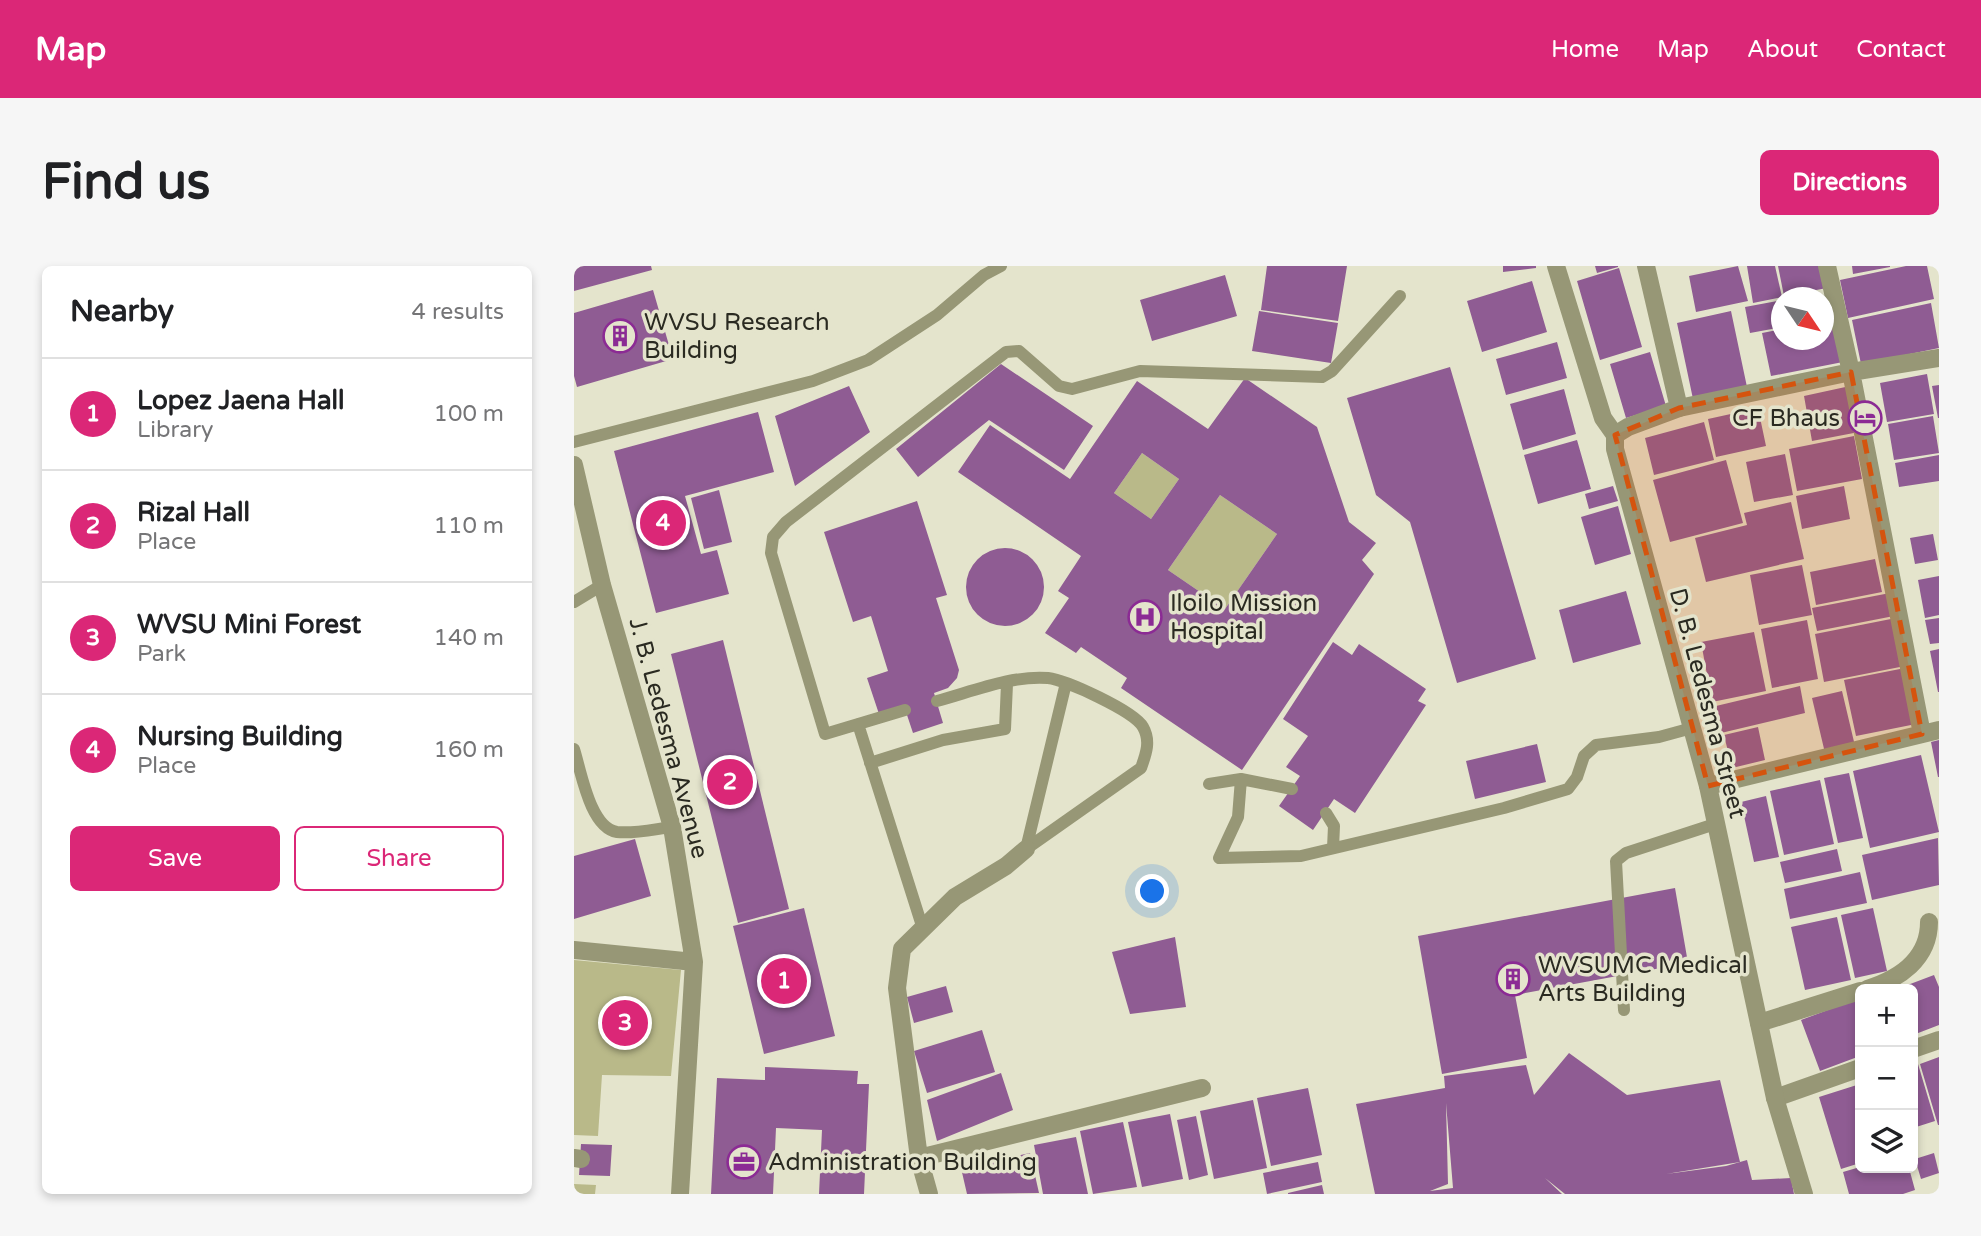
<!DOCTYPE html>
<meta charset="utf-8">
<style>
:root{--surface:#fff;--page:#f6f6f6;--text:#202124;--muted:#757577;--line:#e0e0e0;--accent:#db2777}
body{margin:0;font-family:"Varela Round",sans-serif;background:var(--page);color:var(--text)}
.controls{position:absolute;right:21px;bottom:21px;display:grid;overflow:hidden;border-radius:10px;box-shadow:0 4px 10px #0003}
.controls button{width:63px;height:63px;display:grid;place-items:center;padding:0;border:0;border-bottom:2px solid var(--line);background:var(--surface);color:var(--text);font:35px sans-serif}
.compass{position:absolute;left:1197px;top:21px;width:63px;height:63px;border-radius:50%;background:var(--surface);box-shadow:0 4px 10px #0003;rotate:125deg}
.you{position:absolute;left:579px;top:626px;width:24px;height:24px;margin:-18px;border:5px solid #fff;border-radius:50%;background:#1a73e8;box-shadow:0 0 0 10px #1a73e833}
.badge{display:grid;place-items:center;width:46px;height:46px;border-radius:50%;background:var(--accent);color:#fff;font-size:23px;font-weight:700}
.pin{position:absolute;translate:-50% -50%;border:4px solid #fff;box-shadow:0 2px 7px #0006}
.list{margin:0;padding:0;list-style:none}
h2{display:flex;justify-content:space-between;align-items:center;height:91px;margin:0;padding:0 28px;font-size:30px}
h2 small{font-size:23px;font-weight:400;color:var(--muted)}
.list li{display:grid;grid-template-columns:46px 1fr auto;gap:21px;align-items:center;box-sizing:border-box;height:112px;padding:0 28px;border-top:2px solid var(--line)}
.list b{display:block;font-size:26px;white-space:nowrap}
.list p{margin:0;font-size:23px;white-space:nowrap;color:var(--muted)}
.list em{font-size:23px;font-style:normal;color:var(--muted)}
.actions{display:flex;gap:14px;padding:21px 28px}
.actions a{flex:1;padding:16px 0;border:2px solid var(--accent);border-radius:10px;text-align:center;font-size:24px;color:var(--accent)}
.actions .main{background:var(--accent);color:#fff}
.icon{flex:none;width:38px;height:38px;fill:none;stroke:currentColor;stroke-width:2;stroke-linecap:round;stroke-linejoin:round}
.map{position:relative;flex:none;width:1365px;height:928px;overflow:hidden;border-radius:10px}
header{display:flex;align-items:center;gap:42px;box-sizing:border-box;height:98px;padding:0 35px;background:var(--accent);color:#fff}
header strong{font-size:33px}
nav{display:flex;gap:38px;margin-inline-start:auto;font-size:24px}
.intro{display:flex;align-items:center;justify-content:space-between;box-sizing:border-box;height:168px;padding:0 42px}
h1{margin:0;font-size:49px}
.button{padding:18px 32px;border-radius:10px;background:var(--accent);color:#fff;font-size:24px;font-weight:700}
main{display:flex;gap:42px;padding:0 42px}
aside{flex:1;background:var(--surface);border-radius:10px;box-shadow:0 4px 10px #0003}
.map>svg:first-child{display:block}
</style>
<header>
<strong>Map</strong>
<nav><a>Home</a><a>Map</a><a>About</a><a>Contact</a></nav>
</header>
<div class="intro"><h1>Find us</h1><a class="button">Directions</a></div>
<main>
<aside>
<h2>Nearby<small>4 results</small></h2>
<ul class="list">
<li><span class="badge">1</span><div><b>Lopez Jaena Hall</b><p>Library</p></div><em>100 m</em></li>
<li><span class="badge">2</span><div><b>Rizal Hall</b><p>Place</p></div><em>110 m</em></li>
<li><span class="badge">3</span><div><b>WVSU Mini Forest</b><p>Park</p></div><em>140 m</em></li>
<li><span class="badge">4</span><div><b>Nursing Building</b><p>Place</p></div><em>160 m</em></li>
</ul>
<div class="actions"><a class="main">Save</a><a>Share</a></div>
</aside>
<div class="map">
<svg width="1365" height="928" viewBox="0 0 1365 928">
<rect width="100%" height="100%" fill="#e4e4cc"/>
<path fill="#b9b989" d="M568,187L605,213L577,253L540,227Z
M646,229L703,268L651,343L594,304Z
M0,694L107,704L97,810L28,809L24,870L0,869Z
M0,918L22,919L21,928H0Z"/>
<path fill="#8f5c93" fill-rule="evenodd" d="M0,0H77L78,4L0,25Z
M693,0H773L764,55L687,44Z
M929,0H962V2L929,6Z
M1021,0H1044V1L1023,7Z
M1164,0L1174,35L1122,46L1115,10Z
M1173,0H1201L1208,31L1179,37Z
M1204,0H1249L1253,22L1210,30Z
M1278,0H1316V1L1279,8Z
M1332,0H1353L1360,33L1274,52L1266,14Z
M1045,2L1068,81L1026,94L1003,15Z
M651,9L663,50L578,75L566,34Z
M958,15L973,66L908,86L893,35Z
M79,24L99,93L3,121L0,110V47Z
M1208,34V61L1176,67L1171,41Z
M1357,37L1365,82L1287,98L1278,54Z
M685,45L764,57L757,97L678,85Z
M1157,45L1173,121L1119,133L1103,57Z
M1261,53L1269,96L1197,110L1188,67L1208,63V74H1250V55Z
M983,76L993,112L932,129L922,93Z
M1076,86L1092,140L1052,152L1036,98Z
M427,98L519,160L490,204L415,154L344,211L322,183Z
M876,101L962,393L883,417L836,256L802,229L773,132Z
M1353,108L1360,148L1313,156L1306,117Z
M671,112L743,161L775,256L802,277L788,294L800,308L668,504L547,422L553,412L507,381L502,387L471,367L495,332L484,325L507,290L384,206L416,159L496,213L563,115L634,163ZM568,187L605,213L577,253L540,227ZM646,229L703,268L651,343L594,304Z
M1365,119V152H1364L1358,120Z
M275,120L296,166L221,220L201,150Z
M1276,120L1285,166L1238,175L1230,130Z
M990,123L1002,168L949,184L936,138Z
M1184,142L1192,180L1142,191L1134,153Z
M184,146L200,206L111,230L127,288L143,284L155,328L82,347L40,185Z
M1359,150L1365,187L1320,194L1314,158Z
M1130,156L1140,194L1080,209L1071,172Z
M1280,170L1288,213L1223,225L1215,183Z
M1003,174L1017,223L964,238L950,189Z
M1211,188L1219,229L1180,236L1172,196Z
M1365,189V215L1325,221L1321,197Z
M1152,194L1169,257L1096,276L1079,214Z
M1039,220L1044,235L1015,243L1011,228Z
M1270,220L1276,253L1228,263L1222,230Z
M145,224L158,276L130,283L117,232Z
M343,235L373,329L362,332L385,404L383,412L374,422L360,427L369,457L339,467L330,440L305,448L293,412L314,405L297,350L279,356L250,266Z
M1217,236L1230,293L1132,316L1121,272L1173,259L1170,247Z
M1044,240L1057,288L1021,299L1007,251Z
M1359,268L1364,294L1341,298L1336,272Z
M392 321a39 39 0 1 1 78 0a39 39 0 1 1-78 0Z
M1301,293L1308,326L1242,339L1236,306Z
M1228,299L1238,349L1185,359L1176,309Z
M1365,310V349L1351,352L1344,314Z
M1052,325L1067,378L999,397L985,344Z
M1316,327L1320,350L1243,365L1238,342Z
M1322,352L1331,400L1250,416L1241,368Z
M1365,352V377L1356,378L1351,354Z
M1233,354L1244,413L1198,422L1187,363Z
M1180,366L1192,425L1138,436L1127,376Z
M149,374L215,643L164,657L97,388Z
M759,376L778,389L785,378L852,423L844,435L852,439L781,547L760,533L739,564L705,540L726,510L712,501L734,470L709,453Z
M1365,383V426H1364L1356,385Z
M1331,402L1342,458L1282,470L1270,414Z
M1226,420L1231,447L1147,467L1142,440Z
M1268,425L1281,480L1251,487L1238,432Z
M1184,461L1191,494L1158,502L1150,469Z
M1365,474V511H1364L1357,476Z
M963,478L972,516L901,533L892,495Z
M1347,489L1365,566L1296,582L1279,505Z
M1275,507L1289,572L1264,577L1250,512Z
M1246,514L1260,578L1210,589L1196,525Z
M1192,530L1205,591L1180,596L1167,536Z
M1364,572L1365,619L1298,634L1288,589Z
M61,573L77,630L0,653V590Z
M1263,583L1268,605L1211,617L1206,596Z
M1286,606L1293,637L1216,653L1210,623Z
M1101,622L1114,697L941,729L953,792L868,808L844,670Z
M230,642L261,770L190,788L159,660Z
M1299,642L1313,705L1281,712L1267,649Z
M1263,651L1277,714L1231,724L1217,661Z
M601,671L612,741L556,748L538,686Z
M1360,709L1365,721V759L1339,769V723H1323Z
M372,720L379,746L340,757L333,731Z
M1286,732V790L1246,805L1227,754Z
M408,764L421,806L353,827L340,785Z
M995,787L1053,829L1146,814L1166,896L1173,894L1178,914L1217,912L1220,928H991L971,912L988,928H801L782,838L871,822L870,810L952,799L960,829ZM872,837L879,922L856,925L874,918ZM1166,896L1152,900L1092,908Z
M1365,791V859H1364L1346,798Z
M1344,798L1361,855L1339,862V800Z
M191,801L284,805L283,818H295L290,928H245L248,864L202,862L199,928H137L143,812L191,814Z
M427,807L439,844L363,875L353,834Z
M1286,818V897L1267,903L1245,831Z
M734,822L748,889L697,900L683,832Z
M679,834L693,902L640,913L626,845Z
M596,848L609,913L568,921L554,856Z
M622,850L634,909L615,914L603,854Z
M549,856L563,921L519,928L506,865Z
M502,871L514,928H469L460,879Z
M7,878L38,879L36,910L5,909Z
M456,887L465,927L393,928L387,902Z
M1360,887L1365,907L1347,913L1341,893Z
M744,896L748,916L693,928L689,907Z
M1286,901L1335,902L1341,924L1329,928H1275L1269,906Z
M748,919L750,928H714V927Z"/>
<g fill="none" stroke-linecap="round" stroke-linejoin="round">
<path stroke="#979776" stroke-width="12" d="M0,176L239,115L294,94L363,49L410,9L427,0
M0,336L28,319
M363,435C397,426 438,409 474,412C492,414 560,445 569,461C577,475 572,488 567,502L452,583
M331,444L251,468L197,287L199,271L212,256L432,86L445,85L485,120L498,123L566,105L748,111L758,105L826,30
M284,458L349,663
M0,483C7,505 16,562 43,566C60,568 81,563 98,561
M296,497L369,474L431,463L433,418
M667,513L664,551L645,592L727,590L930,542L994,523L1003,511L1010,490L1022,479L1085,471L1118,462
M635,518L667,513L718,523
M752,547L760,560L759,582
M452,583L492,417
M1050,744L1042,595L1052,587L1141,558"/>
<path stroke="#979776" stroke-width="18" d="M0,892L7,893"/>
<path stroke="#979776" stroke-width="18" d="M982,0L1029,152L1041,169
M1253,0L1277,106L1348,468
M1105,142L1277,106L1365,92
M0,199L28,319L98,561L120,696L106,928
M1134,520L1365,464
M0,684L120,696
M1293,723C1325,713 1355,693 1355,656
M1185,757L1286,725
M1339,783L1365,774
M1201,832L1286,802
M345,892L628,822
M355,928L345,892L323,722L328,683L381,631L432,600L452,583"/>
<path stroke="#979776" stroke-width="18" d="M1072,0L1105,142L1054,161L1041,169V183L1134,520L1201,832L1230,928"/>
</g>
<path fill="#d5540e" fill-opacity="0.2" stroke="#d5540e" stroke-width="5" stroke-dasharray="14 9" stroke-linejoin="round" d="M1277,106L1348,468L1134,520L1041,169L1105,142Z"/>
<defs>
<symbol id="building-ring" viewBox="-11 -11 22 22"><circle r="9.5" fill="#e4e4cc" stroke="#8b2b94" stroke-width="1.5"/><path d="M-4-6H4V6H1V3H-1V6H-4ZM-2.5-4.3h1.7v1.8h-1.7ZM.8-4.3h1.7v1.8H.8ZM-2.5-1h1.7V.8h-1.7ZM.8-1h1.7V.8H.8Z" fill="#8b2b94"/></symbol>
<symbol id="hotel-ring" viewBox="-11 -11 22 22"><circle r="9.5" fill="#e4e4cc" stroke="#8b2b94" stroke-width="1.5"/><path d="M-6-4.5h1.5V1H6V5H4.5V3h-9V5H-6ZM-4 0a1.8 1.8 0 1 1 3.6 0ZM.5 0V-2.5h3Q6-2.5 6 0Z" fill="#8b2b94"/></symbol>
<symbol id="hospital-ring" viewBox="-11 -11 22 22"><circle r="9.5" fill="#e4e4cc" stroke="#8b2b94" stroke-width="1.5"/><path d="M-5-5h3v3.5h4V-5h3V5h-3V1.5h-4V5h-3Z" fill="#8b2b94"/></symbol>
<symbol id="office-ring" viewBox="-11 -11 22 22"><circle r="9.5" fill="#e4e4cc" stroke="#8b2b94" stroke-width="1.5"/><path d="M-6-3h4V-5.5h4V-3h4V5H-6ZM-1-4.5V-3h2v-1.5ZM-6 0V1H6V0Z" fill="#8b2b94"/></symbol>
</defs>
<g fill-rule="evenodd">
<use href="#building-ring" x="27" y="51" width="38" height="38"/>
<use href="#hotel-ring" x="1272" y="133" width="38" height="38"/>
<use href="#hospital-ring" x="552" y="332" width="38" height="38"/>
<use href="#building-ring" x="920" y="694" width="38" height="38"/>
<use href="#office-ring" x="151" y="877" width="38" height="38"/>
</g>
<g text-anchor="middle" stroke-width="7" stroke-linejoin="round" paint-order="stroke">
<g font-size="24" fill="#2a2a21" stroke="#e4e4cc" text-anchor="start">
<text x="70" y="64">WVSU Research<tspan x="70" dy="28">Building</tspan></text>
<text x="1266" y="160" text-anchor="end">CF Bhaus</text>
<text x="596" y="345">Iloilo Mission<tspan x="596" dy="28">Hospital</tspan></text>
<text x="964" y="707">WVSUMC Medical<tspan x="964" dy="28">Arts Building</tspan></text>
<text x="194" y="904">Administration Building</text>
</g>
<g font-size="24" fill="#2a2a21" stroke="#e4e4cc">
<text transform="translate(1134 437) rotate(75)" y="8">D. B. Ledesma Street</text>
<text transform="translate(95 472) rotate(75)" y="8">J. B. Ledesma Avenue</text>
</g>
</g>
</svg>
<div class="controls">
<button>+</button>
<button>−</button>
<button><svg class="icon" aria-label="layers" viewBox="0 0 24 24"><path d="M12 4l9 5-9 5-9-5zM3 14l9 5 9-5"/></svg></button>
</div>
<svg class="compass" viewBox="-18 -18 36 36"><path d="M0-13l5 13h-10z" fill="#e53935"/><path d="M0 13l5-13h-10z" fill="#757577"/></svg>
<div class="you"></div>
<div class="pin badge" style="left:210px;top:715px">1</div>
<div class="pin badge" style="left:156px;top:516px">2</div>
<div class="pin badge" style="left:51px;top:757px">3</div>
<div class="pin badge" style="left:89px;top:257px">4</div>
</div>
</main>
